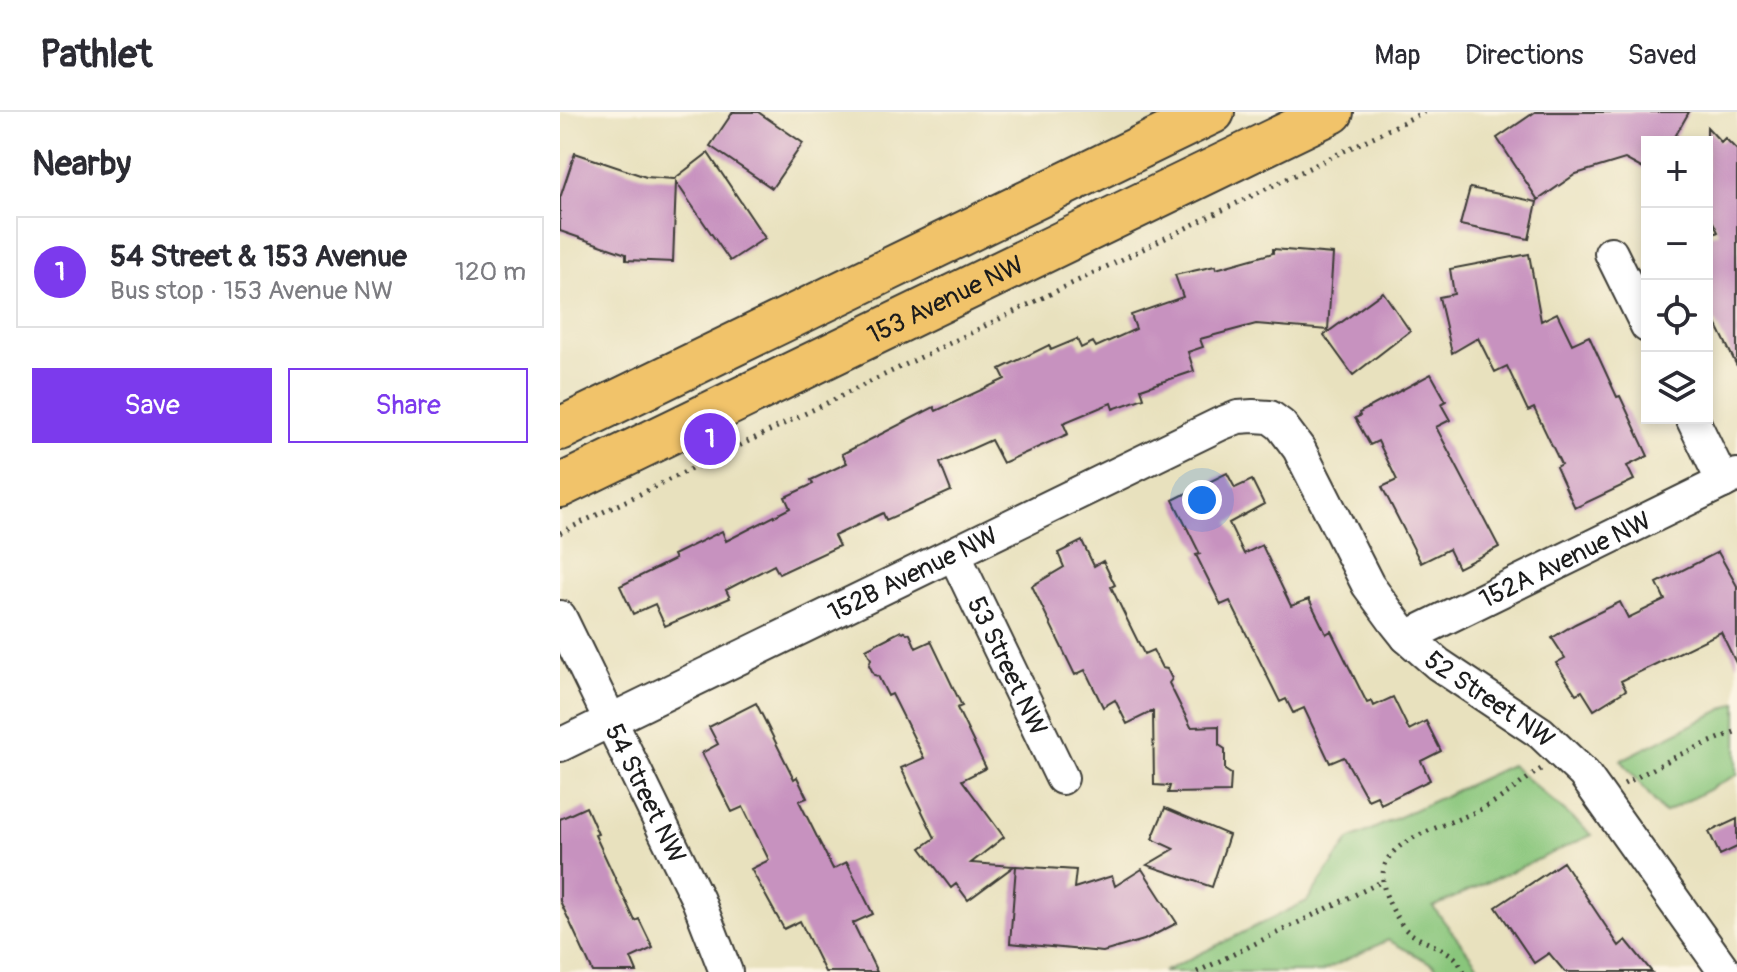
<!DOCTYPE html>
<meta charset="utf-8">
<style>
:root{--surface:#fff;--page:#f2f2f3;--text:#2b2b33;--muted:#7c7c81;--line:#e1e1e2;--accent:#7c3aed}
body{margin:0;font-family:Pangolin,sans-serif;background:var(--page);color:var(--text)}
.controls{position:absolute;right:24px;top:24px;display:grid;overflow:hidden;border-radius:0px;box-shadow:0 4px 12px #0003}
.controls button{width:72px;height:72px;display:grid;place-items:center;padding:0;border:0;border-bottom:2px solid var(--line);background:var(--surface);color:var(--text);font:40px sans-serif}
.you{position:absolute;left:642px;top:388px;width:28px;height:28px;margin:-20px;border:6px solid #fff;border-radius:50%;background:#1a73e8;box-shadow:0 0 0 12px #1a73e833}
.badge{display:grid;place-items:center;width:52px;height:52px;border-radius:50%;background:var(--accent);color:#fff;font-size:26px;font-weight:700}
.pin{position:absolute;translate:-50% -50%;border:4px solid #fff;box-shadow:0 2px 8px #0006}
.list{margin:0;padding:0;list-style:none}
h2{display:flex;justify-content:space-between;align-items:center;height:104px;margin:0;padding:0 32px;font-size:34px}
h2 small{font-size:26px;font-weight:400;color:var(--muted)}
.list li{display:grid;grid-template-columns:52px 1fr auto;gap:24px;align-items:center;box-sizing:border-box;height:112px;margin:0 16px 16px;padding:0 16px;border:2px solid var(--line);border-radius:0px}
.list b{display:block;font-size:30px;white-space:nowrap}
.list p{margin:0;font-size:26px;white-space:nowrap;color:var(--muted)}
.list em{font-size:26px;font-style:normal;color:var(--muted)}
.actions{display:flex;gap:16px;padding:24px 32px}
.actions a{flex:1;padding:18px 0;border:2px solid var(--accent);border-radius:0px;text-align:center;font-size:28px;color:var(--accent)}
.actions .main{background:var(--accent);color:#fff}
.icon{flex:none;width:44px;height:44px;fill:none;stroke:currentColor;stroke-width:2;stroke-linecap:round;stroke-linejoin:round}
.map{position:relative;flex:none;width:1177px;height:860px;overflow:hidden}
header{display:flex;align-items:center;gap:48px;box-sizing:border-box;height:112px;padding:0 40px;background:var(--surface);border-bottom:2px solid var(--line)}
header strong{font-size:38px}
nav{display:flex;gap:44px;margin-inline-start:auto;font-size:28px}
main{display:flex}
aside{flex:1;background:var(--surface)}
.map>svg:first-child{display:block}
</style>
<header>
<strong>Pathlet</strong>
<nav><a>Map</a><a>Directions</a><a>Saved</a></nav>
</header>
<main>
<aside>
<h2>Nearby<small></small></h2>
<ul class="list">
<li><span class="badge">1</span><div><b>54 Street &amp; 153 Avenue</b><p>Bus stop · 153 Avenue NW</p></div><em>120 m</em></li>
</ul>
<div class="actions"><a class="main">Save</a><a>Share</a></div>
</aside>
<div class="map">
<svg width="1177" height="860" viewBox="0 0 1177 860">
<rect width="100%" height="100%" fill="#fcf5e5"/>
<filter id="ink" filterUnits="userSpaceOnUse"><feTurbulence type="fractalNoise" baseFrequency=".0125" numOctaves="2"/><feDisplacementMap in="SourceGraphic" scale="16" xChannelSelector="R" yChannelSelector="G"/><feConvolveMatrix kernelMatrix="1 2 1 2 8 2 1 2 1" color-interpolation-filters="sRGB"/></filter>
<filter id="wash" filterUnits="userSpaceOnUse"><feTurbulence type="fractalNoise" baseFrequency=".006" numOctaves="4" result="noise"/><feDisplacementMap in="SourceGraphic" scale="32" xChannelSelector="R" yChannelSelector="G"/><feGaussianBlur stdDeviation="1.8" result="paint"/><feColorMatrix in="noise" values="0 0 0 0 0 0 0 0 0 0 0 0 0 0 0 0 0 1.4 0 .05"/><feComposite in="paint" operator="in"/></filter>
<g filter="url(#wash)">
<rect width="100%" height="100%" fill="#e8e1be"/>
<path fill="#89c67c" stroke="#52714c" stroke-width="2" d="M1177,590V663L1104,701L1061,648Z
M951,653L1032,723L873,795L923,860H878L874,853L828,828L761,860H603L747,789L789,728Z"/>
<g id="blocks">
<path fill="#c792bf" d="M173,0H198L243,31L212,76L150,34Z
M975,0H1129L1112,30H1087V59L1065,47L1016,62L978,88L937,26Z
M1147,15L1161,30L1165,26L1177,38V254L1147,193V125L1158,120L1147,98Z
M15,41L86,65L114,67L148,41L205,126L170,149L116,70L113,150L66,148V142L0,119V86Z
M910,76L977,90L969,127L900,113Z
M713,137L773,142L768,218L696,212L640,227L643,235L628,240L634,259L581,277L584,286L553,297L551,291L503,311L508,322L443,351L431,328L380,351L391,379L326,408L323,401L274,424L279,434L219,462L214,453L166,478L170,486L105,514L95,492L73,502L60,474L115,447L113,443L162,419L166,429L230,396L225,385L253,372L251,368L287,351L282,342L374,295L376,299L445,267L440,257L489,233L491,238L517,227L521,236L533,230L536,235L576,217L571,203L623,185L615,163L655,154L656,157L713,141Z
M969,142L981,209L997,201L1012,232L1029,224L1057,285L1060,284L1088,344L1067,354L1074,368L1015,396L996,355L1001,352L974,296L968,299L947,254L935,260L918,226L892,241L879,185L894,182L890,157Z
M823,180L850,219L793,263L764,223Z
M871,262L886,289L881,292L890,308L876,315L939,435L898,456L889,437L861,451L822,375L837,368L818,329L810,333L795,306L800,304L799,301Z
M667,361L675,376L692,368L704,392L669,411L684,442L702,433L731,494L749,487L766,522L771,519L807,591L812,589L814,594L833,585L849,618L866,609L881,639L861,649L870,668L821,692L817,684L808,688L784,645L770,651L744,596L733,601L726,587L720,590L670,489L661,493L636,443L640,442L613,388Z
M522,429L534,454L543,449L555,473L551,475L584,542L593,538L602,556L607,557L612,567L609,571L631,615L659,614V633L665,637V658L671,662L670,680L608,681L610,674L594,673L593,599L567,612L555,588L543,595L525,558L515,563L472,474L504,455L498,441Z
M1158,440L1177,474V553L1161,520L1061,569L1066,578L1034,598L1022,579L1016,582L996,551L1005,546L992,526L1015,512L1060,490L1068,506L1105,488L1097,471Z
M341,519L350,522L356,536L371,529L402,594L397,596L426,656L402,668L444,725L411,751L454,754L408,788L396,772L391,776L361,736L375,726L341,656L364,646L332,582L328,584L318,564L314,563L309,553L311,547L306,537Z
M196,591L234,667L237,665L247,686L239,689L273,757L287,750L313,802L293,811L317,860H265L240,809L224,817L191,757L209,748L183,695L172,700L142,641L158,632L149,615Z
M26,695L38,722L35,723L75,809L79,807L93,836L71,846L77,860H33L0,789V707Z
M605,696L669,723L652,775L587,753L614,737L592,727Z
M1177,707V735L1160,743L1149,720Z
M1003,750L1059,834L1066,828L1092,860H1005L989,841L974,851L936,795Z
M456,754L516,758L514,776L552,764L555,774L582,757L617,811L584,828L543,840L450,831Z"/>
</g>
</g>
<g filter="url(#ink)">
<use href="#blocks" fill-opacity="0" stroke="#3b3a34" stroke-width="2"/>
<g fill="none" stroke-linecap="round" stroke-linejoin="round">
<defs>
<g id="minor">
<path d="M1051,141L1087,214"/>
<path d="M1132,306L1163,370"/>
<path id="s1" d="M394,442L502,666"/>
<path id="s2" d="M0,505L138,788L166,860"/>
<path id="s3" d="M847,525L1177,363"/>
<path id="s4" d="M0,633L660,312L678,305L693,304L710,305L721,313L739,337L808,473L835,510L847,525L878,552L981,621L1024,662L1165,860"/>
</g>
<g id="major">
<path d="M0,317L653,0"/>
<path id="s5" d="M0,374L772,0"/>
</g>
</defs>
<use href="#minor" stroke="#3b3a34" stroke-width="36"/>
<use href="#major" stroke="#3b3a34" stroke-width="46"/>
<path stroke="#3b3a34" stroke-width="5" stroke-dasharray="2 6" stroke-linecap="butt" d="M0,421L864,0
M1064,672L1119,643L1177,619
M637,860L823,769
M904,860C901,855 898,848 894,845C879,832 853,829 842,813C784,728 871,724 925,695C945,685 963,669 981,657"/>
<use href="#minor" stroke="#fff" stroke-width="32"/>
<use href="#major" stroke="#f1c36a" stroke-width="42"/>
</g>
</g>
<g text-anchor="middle" stroke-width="7" stroke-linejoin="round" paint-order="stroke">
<g font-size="26" fill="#1c1c1c" stroke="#fcf5e5">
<text dy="9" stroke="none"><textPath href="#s5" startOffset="428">153 Avenue NW</textPath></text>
<text dy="9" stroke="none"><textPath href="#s3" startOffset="176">152A Avenue NW</textPath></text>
<text dy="9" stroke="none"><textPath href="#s4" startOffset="392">152B Avenue NW</textPath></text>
<text dy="9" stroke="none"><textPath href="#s1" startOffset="124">53 Street NW</textPath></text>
<text dy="9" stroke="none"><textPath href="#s4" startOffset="1150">52 Street NW</textPath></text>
<text dy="9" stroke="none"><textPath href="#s2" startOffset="196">54 Street NW</textPath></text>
</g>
</g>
</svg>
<div class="controls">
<button>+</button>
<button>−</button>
<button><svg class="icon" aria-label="locate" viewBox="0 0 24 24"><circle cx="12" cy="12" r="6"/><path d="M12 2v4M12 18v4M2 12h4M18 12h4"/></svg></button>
<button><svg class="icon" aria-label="layers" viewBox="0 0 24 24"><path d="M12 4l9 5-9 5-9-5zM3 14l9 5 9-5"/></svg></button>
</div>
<div class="you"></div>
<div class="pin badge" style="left:150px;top:327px">1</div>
</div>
</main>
